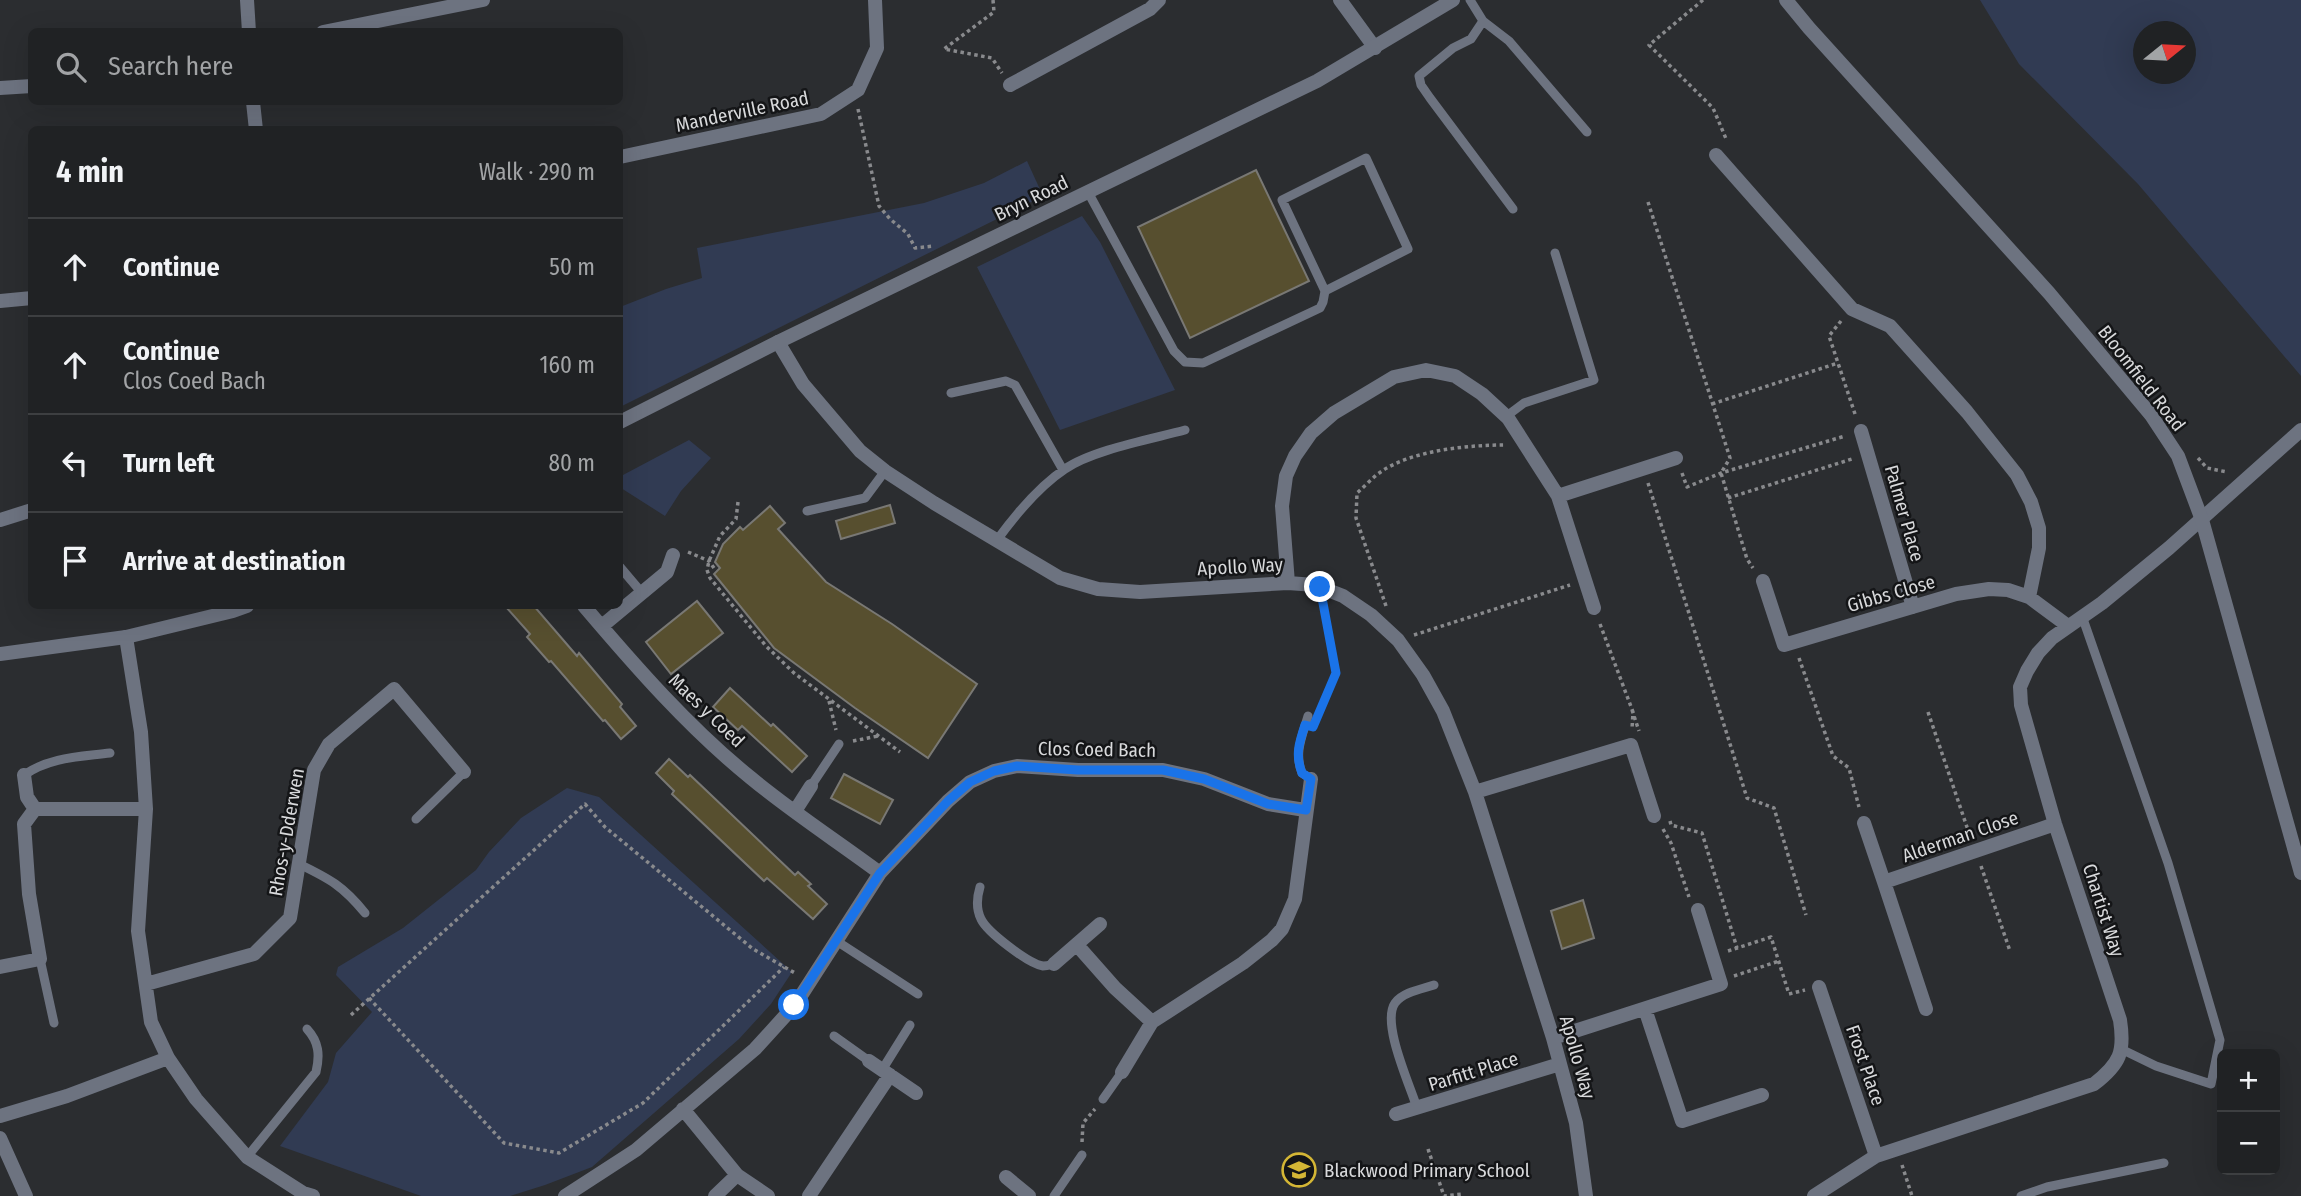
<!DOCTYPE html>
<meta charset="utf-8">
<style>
:root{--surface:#202224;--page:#282a2c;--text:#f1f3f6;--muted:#a2a4a6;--line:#3d3f41}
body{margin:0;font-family:"Fira Sans Condensed",sans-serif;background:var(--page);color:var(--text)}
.controls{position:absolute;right:21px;bottom:21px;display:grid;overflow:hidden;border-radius:10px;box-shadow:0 7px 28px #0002}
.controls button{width:63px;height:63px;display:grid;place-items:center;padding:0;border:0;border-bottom:2px solid var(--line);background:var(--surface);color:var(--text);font:35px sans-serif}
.compass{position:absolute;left:2133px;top:21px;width:63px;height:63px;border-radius:50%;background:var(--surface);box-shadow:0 7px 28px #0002;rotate:72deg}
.stop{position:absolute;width:21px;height:21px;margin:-16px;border:5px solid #1a73e8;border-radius:50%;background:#fff}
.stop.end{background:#1a73e8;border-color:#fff;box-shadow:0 2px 7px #0008}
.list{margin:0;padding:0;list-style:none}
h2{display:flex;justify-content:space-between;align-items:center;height:91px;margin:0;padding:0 28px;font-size:30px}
h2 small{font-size:23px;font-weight:400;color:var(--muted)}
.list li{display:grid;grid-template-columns:46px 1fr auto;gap:21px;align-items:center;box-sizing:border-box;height:98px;padding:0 28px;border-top:2px solid var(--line)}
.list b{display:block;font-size:26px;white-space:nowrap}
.list p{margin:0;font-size:23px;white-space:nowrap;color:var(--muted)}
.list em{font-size:23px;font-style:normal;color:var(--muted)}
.icon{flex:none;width:38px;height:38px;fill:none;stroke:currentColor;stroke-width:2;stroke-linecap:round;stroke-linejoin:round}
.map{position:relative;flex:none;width:2301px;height:1196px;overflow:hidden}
.search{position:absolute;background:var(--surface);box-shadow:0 7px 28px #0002;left:28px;top:28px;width:595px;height:77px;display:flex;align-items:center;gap:18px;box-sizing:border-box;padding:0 24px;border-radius:10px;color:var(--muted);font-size:26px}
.panel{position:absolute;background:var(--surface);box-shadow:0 7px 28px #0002;left:28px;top:126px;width:595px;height:483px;border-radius:10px}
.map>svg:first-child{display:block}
</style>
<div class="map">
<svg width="2301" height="1196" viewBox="0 0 2301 1196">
<rect width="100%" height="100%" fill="#2b2d30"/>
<path fill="#313b53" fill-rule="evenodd" d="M1980,0H2301V376L2138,184L2019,64ZM2144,32H2186V74H2144Z
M1027,161L1043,196L620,407V307L666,289L702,278L697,248L924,203L984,183Z
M1082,216L1100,242L1175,390L1060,430L977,267Z
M689,440L711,458L681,491L665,516L621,488L623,475Z
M567,788L599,797L792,972L771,1004L739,1039L592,1167L545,1185L510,1196H421L280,1146L328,1082L336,1053L372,1012L336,975L338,967L403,928L476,870L489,852L521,818Z"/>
<path fill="#574f2f" stroke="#797874" stroke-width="2" d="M1256,170L1309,281L1190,338L1138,227Z
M890,505L895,523L841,539L836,521Z
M770,506L785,523L778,529L826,582L892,624L977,684L928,758L855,708L774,648L714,574L720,568L715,562L723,544L740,527L743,530Z
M697,601L723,633L671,674L646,642Z
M505,606H534L577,656L579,653L590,666L622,704L620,707L636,726L621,739L605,720L603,721L551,661L549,662L527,637L530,634Z
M730,688L771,726L773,724L807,756L792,772L742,726L738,730L713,707Z
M669,759L688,777L690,775L795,875L798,872L811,884L808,886L827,904L813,919L767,878L764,881L672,794L674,791L656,773Z
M844,774L893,800L880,824L831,798Z
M1583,900L1594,938L1562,949L1551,911Z"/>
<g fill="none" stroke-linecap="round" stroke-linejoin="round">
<path stroke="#898a8d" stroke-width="3.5" stroke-dasharray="3.5 3.5" stroke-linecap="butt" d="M993,0L994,12L944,49L992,58L1002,73
M1703,0L1649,45L1713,108L1727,141
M858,109L879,206L890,219L908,234L915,248L934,246
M1648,202L1730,458L1721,473L1747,559L1753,568
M1841,321L1829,336L1856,417
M1712,404L1838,363
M2198,458L2207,468L2227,472
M1682,473L1687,487L1721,473L1845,436
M1648,483L1747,798L1774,808L1806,915
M1728,498L1852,459
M738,502L736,519L720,536L709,561L707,570L710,578L766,646L794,673L900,752
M688,552L709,561L716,571
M1386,606L1356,518L1357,493C1365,486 1373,477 1382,471C1414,450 1468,445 1506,445
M1600,624L1633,712L1632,729
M1414,635L1570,585
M1799,658L1833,756L1849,768L1859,807
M829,701L836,730
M1320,710L1336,673L1324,606
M1632,710L1639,731
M1928,712L1970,836
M853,741L878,736
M1670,821L1671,825L1702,833L1737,948
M1663,829L1671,843L1689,897
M1981,866L2010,951
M1728,951L1771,937L1789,994L1805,990
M1734,976L1779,961
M369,998L504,1143L559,1153L643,1103L784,967
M351,1015L585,804L605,827L753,949L795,973
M1082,1142L1083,1123L1095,1109
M1428,1149L1444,1196L1462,1194
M1902,1165L1912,1196"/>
<path stroke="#6d7380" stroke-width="9" d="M1470,0L1483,21L1509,41L1587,132
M1483,21L1471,39L1453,48L1419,76L1421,85L1430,98L1513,209
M1088,192L1174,351L1185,362L1203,363L1320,308L1323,302L1325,291L1282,200L1366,158L1408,249L1325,291
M951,393L1006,381L1015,385L1063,470
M1508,418V415L1524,403L1594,380L1555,253
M807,511L865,498L885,471
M997,540C1016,514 1038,487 1065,469C1092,450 1152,439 1185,430
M620,567L642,593
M2082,616L2168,863L2220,1040L2211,1084L2156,1066L2121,1049
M1308,716C1302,737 1294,753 1302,773L1311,779
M24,775C50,757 79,757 110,753
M811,786L839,744
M416,819L464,772
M299,864C330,879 343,886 365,913
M980,887C977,897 976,909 981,919C987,932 1029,964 1043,966C1047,966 1050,965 1054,964
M835,940L918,994
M40,959L54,1023
M834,1036L869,1061
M882,1070L910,1025
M1103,1099L1122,1072
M1417,1108C1410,1085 1381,1023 1395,1003C1403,992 1422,989 1434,985
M247,1157L316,1072C320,1055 319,1042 307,1029
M1054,1196L1082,1155
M2021,1196L2047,1187L2164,1163"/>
<path stroke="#6d7380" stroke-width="14" d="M247,0L249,32
M1340,0L1375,48
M323,32L483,0
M1010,85L1150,9L1159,0
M0,88L32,86
M253,102L256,130
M1716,155L1852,309L1890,326L1967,412L2017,475L2031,502L2039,528V548L2029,597
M620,157L821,114L858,90L877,48L875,0
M0,301L32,298
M778,342L803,384L860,451L885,471L934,503L1060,578L1098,589L1140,592L1288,583L1315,585L1343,596L1371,615L1398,640L1423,675L1443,711L1475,792L1553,1038L1576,1123L1586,1196
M1861,431L1913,607
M1558,496L1676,458
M0,520L32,510
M1763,581L1784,645L1956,594L1989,589L2008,590L2029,597L2068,626
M1288,583L1282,506L1286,476L1295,456L1311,433L1334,413L1394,377L1426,370L1455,376L1482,394L1508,418L1558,496L1594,608
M584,606C635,666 689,728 751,778C792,812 837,841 880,873
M602,626L667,572L673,555
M126,637L141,732L146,809L138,931L151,1022L168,1058L196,1099L247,1157L303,1193L313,1196
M24,775L27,797L35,809
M1475,792L1631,745L1654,816
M795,811L811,786
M1864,823L1884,882
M1077,945L1115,988L1152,1022
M1054,964L1100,924
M0,967L40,959L29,894L24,824L35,809H146
M146,984L254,954L290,918L314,770L329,744L394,689L464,772
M1819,987L1876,1156
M1645,1009L1682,1121L1762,1095
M1926,1009L1884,882L2055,824
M1553,1038L1721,984L1698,910
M869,1061L916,1093
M1122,1072L1152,1022L1243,963L1272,940L1282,929L1295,899L1311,779
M683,1109L737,1175L768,1196
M1396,1114L1560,1064
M0,1116L67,1096L168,1058
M0,1138L26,1196
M1006,1177L1029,1196
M565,1196L636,1150L755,1049L795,1005L880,873L948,801L970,782L994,771L1017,766L1078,770H1163L1204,779L1268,804L1305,810
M715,1196L737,1175
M809,1196L890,1075
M1814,1196L1876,1156L2094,1084C2120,1064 2125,1052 2120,1020L2055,824L2021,705L2020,687L2027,671L2038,653L2052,638L2102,603L2169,548L2301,430"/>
<path stroke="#6d7380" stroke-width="14" d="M1786,0L1809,28L2049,293L2151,415L2178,456L2202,520L2301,873
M620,422L778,342L1317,81L1453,0
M0,654L126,637L233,611L247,606"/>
</g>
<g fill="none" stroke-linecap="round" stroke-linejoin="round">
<path stroke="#1a73e8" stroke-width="9" d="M794,1005L880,873L948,801L970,782L994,771L1017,766L1078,770H1163L1204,779L1268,804L1306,810L1311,779L1302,773C1295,755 1299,743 1305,725L1313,727L1336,673L1320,587"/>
</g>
<defs>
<symbol id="school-ring" viewBox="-11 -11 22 22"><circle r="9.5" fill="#141517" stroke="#d4b635" stroke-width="1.5"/><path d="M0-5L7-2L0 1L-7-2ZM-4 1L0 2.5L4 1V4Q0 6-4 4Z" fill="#d4b635"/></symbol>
</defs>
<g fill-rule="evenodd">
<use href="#school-ring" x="1280" y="1151" width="38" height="38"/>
</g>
<g text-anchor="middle" stroke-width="5" stroke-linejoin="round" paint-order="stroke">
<g font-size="19" fill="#d8d9db" stroke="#141517">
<text transform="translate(742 111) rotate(-12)" y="7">Manderville Road</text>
<text transform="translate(1031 198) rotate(-26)" y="7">Bryn Road</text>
<text transform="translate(2142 378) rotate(52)" y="7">Bloomfield Road</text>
<text transform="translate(1905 513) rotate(74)" y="7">Palmer Place</text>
<text transform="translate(1240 566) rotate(-3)" y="7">Apollo Way</text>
<text transform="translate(1891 593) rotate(-16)" y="7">Gibbs Close</text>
<text transform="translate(707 710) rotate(44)" y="7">Maes y Coed</text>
<text transform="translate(1097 749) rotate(1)" y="7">Clos Coed Bach</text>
<text transform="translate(286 832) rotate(-80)" y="7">Rhos-y-Dderwen</text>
<text transform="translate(1960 836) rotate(-19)" y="7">Alderman Close</text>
<text transform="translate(2104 910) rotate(72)" y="7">Chartist Way</text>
<text transform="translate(1578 1057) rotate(74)" y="7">Apollo Way</text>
<text transform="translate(1866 1065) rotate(71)" y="7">Frost Place</text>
<text transform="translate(1473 1071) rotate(-17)" y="7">Parfitt Place</text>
</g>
<g font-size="19" fill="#d8d9db" stroke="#141517" text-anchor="start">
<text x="1324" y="1177">Blackwood Primary School</text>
</g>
</g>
</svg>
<div class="controls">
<button>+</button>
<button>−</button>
</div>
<svg class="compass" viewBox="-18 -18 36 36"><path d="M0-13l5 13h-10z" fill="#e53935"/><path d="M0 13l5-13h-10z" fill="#a2a4a6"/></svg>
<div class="stop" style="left:794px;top:1005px"></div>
<div class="stop end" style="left:1320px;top:587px"></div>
<div class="search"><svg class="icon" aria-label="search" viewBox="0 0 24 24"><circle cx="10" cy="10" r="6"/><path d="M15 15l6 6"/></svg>Search here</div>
<section class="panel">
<h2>4 min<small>Walk · 290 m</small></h2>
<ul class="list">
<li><svg class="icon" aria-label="ahead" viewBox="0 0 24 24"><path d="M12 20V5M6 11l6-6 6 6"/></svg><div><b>Continue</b></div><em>50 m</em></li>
<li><svg class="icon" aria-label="ahead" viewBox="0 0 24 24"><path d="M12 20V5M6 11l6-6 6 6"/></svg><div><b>Continue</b><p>Clos Coed Bach</p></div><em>160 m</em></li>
<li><svg class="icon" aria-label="left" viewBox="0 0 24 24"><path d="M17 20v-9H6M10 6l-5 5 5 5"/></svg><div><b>Turn left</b></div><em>80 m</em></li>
<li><svg class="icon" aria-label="arrive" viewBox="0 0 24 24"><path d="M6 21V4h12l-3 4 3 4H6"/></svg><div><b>Arrive at destination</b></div></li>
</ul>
</section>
</div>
